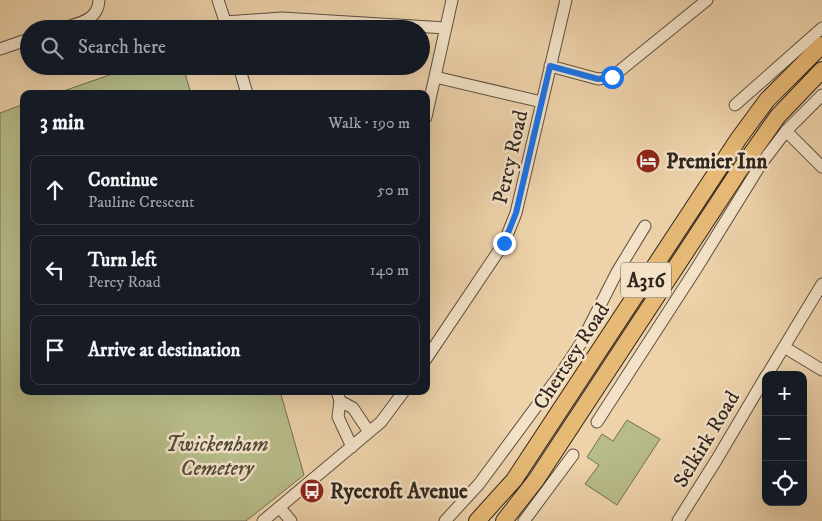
<!DOCTYPE html>
<meta charset="utf-8">
<style>
:root{--surface:#171b24;--page:#242831;--text:#f1f3f6;--muted:#9ea1a6;--line:#363941}
body{margin:0;font-family:"IM FELL DW Pica",serif;background:var(--page);color:var(--text)}
.controls{position:absolute;right:15px;bottom:15px;display:grid;overflow:hidden;border-radius:10px;box-shadow:0 5px 20px #0002}
.controls button{width:45px;height:45px;display:grid;place-items:center;padding:0;border:0;border-bottom:1px solid var(--line);background:var(--surface);color:var(--text);font:25px sans-serif}
.stop{position:absolute;width:15px;height:15px;margin:-11px;border:4px solid #1a73e8;border-radius:50%;background:#fff}
.stop.end{background:#1a73e8;border-color:#fff;box-shadow:0 1px 5px #0008}
.list{margin:0;padding:0;list-style:none}
h2{display:flex;justify-content:space-between;align-items:center;height:65px;margin:0;padding:0 20px;font-size:21px}
h2 small{font-size:16px;font-weight:400;color:var(--muted)}
.list li{display:grid;grid-template-columns:32px 1fr auto;gap:15px;align-items:center;box-sizing:border-box;height:70px;margin:0 10px 10px;padding:0 10px;border:1px solid var(--line);border-radius:10px}
.list b{display:block;font-size:19px;white-space:nowrap}
.list p{margin:0;font-size:16px;white-space:nowrap;color:var(--muted)}
.list em{font-size:16px;font-style:normal;color:var(--muted)}
.icon{flex:none;width:28px;height:28px;fill:none;stroke:currentColor;stroke-width:2;stroke-linecap:round;stroke-linejoin:round}
.map{position:relative;flex:none;width:822px;height:521px;overflow:hidden}
.search{position:absolute;background:var(--surface);box-shadow:0 5px 20px #0002;left:20px;top:20px;width:410px;height:55px;display:flex;align-items:center;gap:12px;box-sizing:border-box;padding:0 18px;border-radius:28px;color:var(--muted);font-size:19px}
.panel{position:absolute;background:var(--surface);box-shadow:0 5px 20px #0002;left:20px;top:90px;width:410px;height:305px;border-radius:10px}
.map>svg:first-child{display:block}
</style>
<div class="map">
<svg width="822" height="521" viewBox="0 0 822 521">
<rect width="100%" height="100%" fill="#edd2aa"/>
<filter id="stains"><feTurbulence type="fractalNoise" baseFrequency=".004" numOctaves="4"/><feColorMatrix values="0 0 0 0 .2 0 0 0 0 .09 0 0 0 0 .02 0 0 0 .5 -.17"/></filter>
<radialGradient id="worn" r=".72"><stop offset=".6" stop-color="#630" stop-opacity="0"/><stop offset="1" stop-color="#630" stop-opacity=".3"/></radialGradient>
<path fill="#b7bc8a" stroke="#737054" d="M135,66H183L191,94H55Z
M24,104V391H280L304,475L246,521H0V113Z
M627,420L660,439L617,505L585,484L599,465L587,457L602,434L613,441Z"/>
<g fill="none" stroke-linecap="round" stroke-linejoin="round">
<defs>
<path id="minor" d="M218,0L227,27
M225,22L282,18L446,28
M60,29C77,23 98,22 99,0
M0,49L29,39
M239,66L247,94
M550,66L598,79L612,77L707,0
M435,77L542,102
M735,105L822,28
M426,117L452,0
M786,131L822,167
M784,347L822,370
M426,359L504,243L516,213L566,0
M767,375L822,284
M337,391L340,401L338,417L352,447
M340,401L353,408L369,432
M597,422L696,269L761,164L786,131L822,95
M280,508L291,521
M263,521L369,432L381,422L404,391
M445,521L479,484L561,373L581,343L617,272L645,226
M524,521L573,455
M678,521L717,459L766,376"/>
<path id="highway" d="M477,521L514,480L739,138L767,100L822,45
M504,521L536,480L737,174L778,116L822,70"/>
</defs>
<use href="#minor" stroke="#5e5041" stroke-width="13"/>
<use href="#highway" stroke="#2f251e" stroke-width="18"/>
<use href="#minor" stroke="#f3e2c8" stroke-width="11"/>
<use href="#highway" stroke="#e6b975" stroke-width="16"/>
</g>
<g fill="none" stroke-linecap="round" stroke-linejoin="round">
<path stroke="#1a73e8" stroke-width="6" d="M504,243L516,213L550,66L598,79L612,77"/>
</g>
<defs>
<symbol id="hotel-disc" viewBox="-11 -11 22 22"><circle r="9.5" fill="#8f2418" stroke="#f3e2c8"/><path d="M-6-4.5h1.5V1H6V5H4.5V3h-9V5H-6ZM-4 0a1.8 1.8 0 1 1 3.6 0ZM.5 0V-2.5h3Q6-2.5 6 0Z" fill="#fff"/></symbol>
<symbol id="bus-disc" viewBox="-11 -11 22 22"><circle r="9.5" fill="#8f2418" stroke="#f3e2c8"/><path d="M-5-6H5V4H4V6H2V4H-2V6H-4V4H-5ZM-3.5-4V0h7V-4ZM-3.5 1.2v1.5H-2V1.2ZM2 1.2v1.5H3.5V1.2Z" fill="#fff"/></symbol>
</defs>
<g fill-rule="evenodd">
<use href="#hotel-disc" x="634" y="147" width="28" height="28"/>
<use href="#bus-disc" x="298" y="477" width="28" height="28"/>
</g>
<g text-anchor="middle" stroke-width="5" stroke-linejoin="round" paint-order="stroke">
<rect fill="#f3e2c8" stroke="#6a5e51" stroke-width="1" x="621" y="262.5" width="50" height="35" rx="4"/>
<g font-size="20" font-weight="bold" fill="#2f251e">
<text x="646" y="287">A316</text>
</g>
<g font-size="21" fill="#2f251e" stroke="#f3e2c8">
<text transform="translate(510 157) rotate(-77)" y="7">Percy Road</text>
<text transform="translate(571 356) rotate(-57)" y="7">Chertsey Road</text>
<text transform="translate(706 439) rotate(-59)" y="7">Selkirk Road</text>
</g>
<g font-size="21" font-weight="bold" fill="#2f251e" stroke="#f3e2c8" text-anchor="start">
<text x="666" y="168">Premier Inn</text>
<text x="330" y="498">Ryecroft Avenue</text>
</g>
<g font-size="21" font-style="italic" fill="#514b39" stroke="#f3e2c8">
<text x="217" y="451">Twickenham<tspan x="217" dy="24">Cemetery</tspan></text>
</g>
</g>
<rect width="100%" height="100%" filter="url(#stains)"/>
<rect width="100%" height="100%" fill="url(#worn)"/>
</svg>
<div class="controls">
<button>+</button>
<button>−</button>
<button><svg class="icon" aria-label="locate" viewBox="0 0 24 24"><circle cx="12" cy="12" r="6"/><path d="M12 2v4M12 18v4M2 12h4M18 12h4"/></svg></button>
</div>
<div class="stop" style="left:612px;top:77px"></div>
<div class="stop end" style="left:504px;top:243px"></div>
<div class="search"><svg class="icon" aria-label="search" viewBox="0 0 24 24"><circle cx="10" cy="10" r="6"/><path d="M15 15l6 6"/></svg>Search here</div>
<section class="panel">
<h2>3 min<small>Walk · 190 m</small></h2>
<ul class="list">
<li><svg class="icon" aria-label="ahead" viewBox="0 0 24 24"><path d="M12 20V5M6 11l6-6 6 6"/></svg><div><b>Continue</b><p>Pauline Crescent</p></div><em>50 m</em></li>
<li><svg class="icon" aria-label="left" viewBox="0 0 24 24"><path d="M17 20v-9H6M10 6l-5 5 5 5"/></svg><div><b>Turn left</b><p>Percy Road</p></div><em>140 m</em></li>
<li><svg class="icon" aria-label="arrive" viewBox="0 0 24 24"><path d="M6 21V4h12l-3 4 3 4H6"/></svg><div><b>Arrive at destination</b></div></li>
</ul>
</section>
</div>
